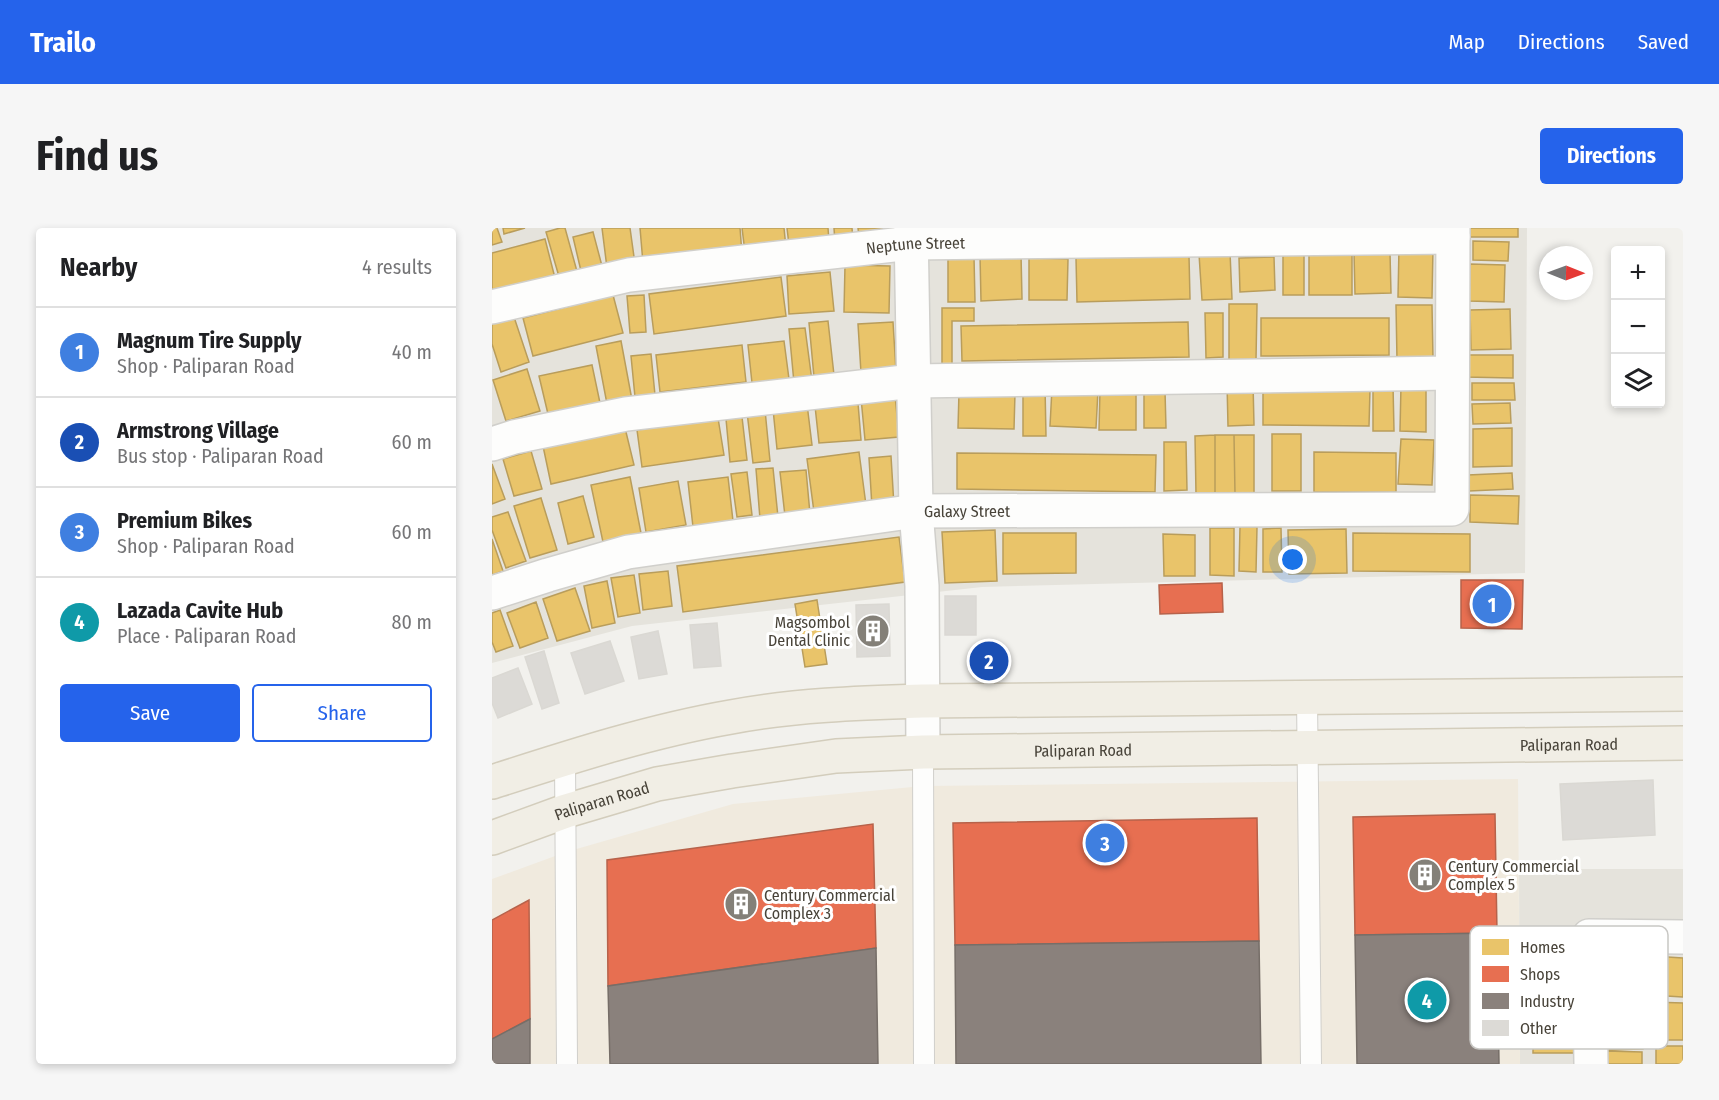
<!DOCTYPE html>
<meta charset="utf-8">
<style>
:root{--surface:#fff;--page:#f6f6f6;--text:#202124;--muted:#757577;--line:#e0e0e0;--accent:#2563eb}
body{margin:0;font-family:"Fira Sans Condensed",sans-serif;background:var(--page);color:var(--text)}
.controls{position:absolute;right:18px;top:18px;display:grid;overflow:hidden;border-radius:6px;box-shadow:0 3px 9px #0003}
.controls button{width:54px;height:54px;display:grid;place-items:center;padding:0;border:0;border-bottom:2px solid var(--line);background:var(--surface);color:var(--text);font:30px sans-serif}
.compass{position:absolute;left:1047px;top:18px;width:54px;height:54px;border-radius:50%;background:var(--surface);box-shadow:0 3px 9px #0003;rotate:91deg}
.you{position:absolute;left:801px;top:332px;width:21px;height:21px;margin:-15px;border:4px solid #fff;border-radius:50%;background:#1a73e8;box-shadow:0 0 0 9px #1a73e833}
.badge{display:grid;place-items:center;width:39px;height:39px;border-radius:50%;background:var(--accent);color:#fff;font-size:20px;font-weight:700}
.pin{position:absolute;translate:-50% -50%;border:3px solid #fff;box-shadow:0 2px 6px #0006}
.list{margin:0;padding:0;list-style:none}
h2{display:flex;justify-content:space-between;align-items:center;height:78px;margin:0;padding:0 24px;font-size:26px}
h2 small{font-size:20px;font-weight:400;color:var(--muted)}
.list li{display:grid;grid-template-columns:39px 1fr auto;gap:18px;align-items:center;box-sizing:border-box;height:90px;padding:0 24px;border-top:2px solid var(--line)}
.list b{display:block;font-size:22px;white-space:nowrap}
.list p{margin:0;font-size:20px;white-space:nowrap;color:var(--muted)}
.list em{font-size:20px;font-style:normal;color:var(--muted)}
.actions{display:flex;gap:12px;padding:18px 24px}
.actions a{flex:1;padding:14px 0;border:2px solid var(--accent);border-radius:6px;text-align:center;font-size:21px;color:var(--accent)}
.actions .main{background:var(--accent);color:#fff}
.icon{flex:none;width:33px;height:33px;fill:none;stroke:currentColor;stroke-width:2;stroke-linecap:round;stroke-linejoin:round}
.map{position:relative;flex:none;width:1191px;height:836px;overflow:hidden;border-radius:6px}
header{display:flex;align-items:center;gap:36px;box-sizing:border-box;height:84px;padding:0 30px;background:var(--accent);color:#fff}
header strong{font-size:28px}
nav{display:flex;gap:33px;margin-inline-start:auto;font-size:21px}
.intro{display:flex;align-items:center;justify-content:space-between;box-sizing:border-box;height:144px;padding:0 36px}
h1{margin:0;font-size:42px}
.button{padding:15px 27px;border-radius:6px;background:var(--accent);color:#fff;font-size:21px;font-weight:700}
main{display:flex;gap:36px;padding:0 36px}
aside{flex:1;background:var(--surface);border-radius:6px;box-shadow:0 3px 9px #0003}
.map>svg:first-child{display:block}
</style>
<header>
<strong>Trailo</strong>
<nav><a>Map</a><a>Directions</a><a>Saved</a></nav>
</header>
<div class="intro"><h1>Find us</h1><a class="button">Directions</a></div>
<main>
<aside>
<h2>Nearby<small>4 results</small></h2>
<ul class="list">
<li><span class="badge" style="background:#3f7fe0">1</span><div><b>Magnum Tire Supply</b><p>Shop · Paliparan Road</p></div><em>40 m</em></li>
<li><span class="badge" style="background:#1a4fb4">2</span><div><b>Armstrong Village</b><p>Bus stop · Paliparan Road</p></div><em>60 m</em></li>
<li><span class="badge" style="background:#3f7fe0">3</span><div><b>Premium Bikes</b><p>Shop · Paliparan Road</p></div><em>60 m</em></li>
<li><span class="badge" style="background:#0f9aa8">4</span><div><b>Lazada Cavite Hub</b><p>Place · Paliparan Road</p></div><em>80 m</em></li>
</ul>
<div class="actions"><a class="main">Save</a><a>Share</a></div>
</aside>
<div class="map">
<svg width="1191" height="836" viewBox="0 0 1191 836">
<rect width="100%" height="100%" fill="#f2f1ed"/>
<path fill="#e5e3dc" d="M0,0H1035L1033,345L490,359L140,398L0,435Z
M1027,641H1191V836H1028Z"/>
<path fill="#f0eade" d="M1026,551L1028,836H0V651L74,624L241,576L431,558Z"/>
<path fill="#e9c46a" stroke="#b99d5b" stroke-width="1.5" d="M0,0H5L10,14L0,17Z
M11,0H33L12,6Z
M68,0H73L86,47L68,52L54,4Z
M110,0H138L143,36L115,40Z
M148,0H248L250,26L151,35Z
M250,0H292L294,20L253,24Z
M295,0H336L337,13L297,17Z
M342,0H360L361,13L343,15Z
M366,0H407L367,8Z
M975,0H1026V9H974Z
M101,4L110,38L89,43L81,9Z
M53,11L63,50L0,67V25Z
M981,13L1017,14L1016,33L981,32Z
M907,19L941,20L940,70L906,69Z
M791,21H812V67H791Z
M738,24L740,71L710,72L707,26Z
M817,25H860V67H817Z
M862,25H898L899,65L863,66Z
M529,26L530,71L489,73L488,27Z
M697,28L698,71L585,74L584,30Z
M456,29H482L483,74H456Z
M782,29L783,62L748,64L747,30Z
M537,30L576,31L575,72H537Z
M978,36L1013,37L1012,74L977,73Z
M353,37L398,38L397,85L352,84Z
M338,44L342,83L297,86L295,48Z
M289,49L294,88L162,106L157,66Z
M121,67L131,105L41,128L31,90Z
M152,67L154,104L138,105L135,68Z
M737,76H765L764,132H737Z
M904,77H940L941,131L905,132Z
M450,80H482V93H460V137H450Z
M1018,81L1019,121L979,122L978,82Z
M713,85H731V129L714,130Z
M21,86L37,134L9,144L0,116V93Z
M769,90H897V127L769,128Z
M336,93L342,147L322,149L317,95Z
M401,94L404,143L369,145L366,96Z
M696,94L697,129L470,133L469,98Z
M313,100L320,153L302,155L297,101Z
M129,113L140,172L115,176L104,118Z
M292,113L297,151L260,155L256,117Z
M250,117L254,154L168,164L164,127Z
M159,126L163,167L143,169L139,128Z
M973,127H1021V150L973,149Z
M100,137L108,175L56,186L47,148Z
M35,141L48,183L14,193L1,152Z
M735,155H761L762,197L736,198Z
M980,155H1022L1023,172H980Z
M881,157H901L902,203H881Z
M909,157H934V204L908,203Z
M531,158H553L554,208H531Z
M560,160L606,162L604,200L558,198Z
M771,161H878L877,198L771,197Z
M608,162H644V202H607Z
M652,163H673L674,200H652Z
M467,164L523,165L522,201L466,200Z
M403,167L407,209L373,212L369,170Z
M366,175L369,212L327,215L323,178Z
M1018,175L1019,195L981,196L980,176Z
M315,176L320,217L285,221L281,181Z
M273,182L278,233L261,235L255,184Z
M250,189L255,232L238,234L234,191Z
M226,190L232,227L150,239L145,202Z
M133,200L142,237L59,256L51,218Z
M1020,200V238L981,239V201Z
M780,206H809V263H780Z
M723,207V266H704L703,208Z
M723,207H742L743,266H723Z
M742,207H762V265L743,266Z
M909,211L942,212L940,257L906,256Z
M672,214H694L695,262L672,263Z
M39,223L50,261L22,268L11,231Z
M367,224L374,277L322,284L315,231Z
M822,224L904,225V264H822Z
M465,225L664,227L663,264L465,261Z
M399,228L402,278L380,279L377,230Z
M0,236L13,271L0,276Z
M281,240L286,289L268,291L264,241Z
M314,242L318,286L293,288L288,244Z
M255,244L260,287L245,289L239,246Z
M1020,245L1021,261L977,263L976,247Z
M138,249L149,305L111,314L99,257Z
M236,249L241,293L201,299L196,254Z
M186,253L194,297L154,304L147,260Z
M978,267L1027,268L1026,296L978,294Z
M91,268L102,309L76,316L66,275Z
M49,270L65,322L38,330L22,278Z
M16,284L34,333L14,340L0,302V289Z
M748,299H765L764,344L747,343Z
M718,300H742V348L718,347Z
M789,300L790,344H771V301Z
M854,301L855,345L797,346L796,302Z
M503,302L505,353L453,355L450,304Z
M511,305H584V345L511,346Z
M861,305L978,306V344L861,343Z
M671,306L703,307V348H672Z
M407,309L413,354L191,384L185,338Z
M0,311L11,343L0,347Z
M176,343L180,378L151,382L147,346Z
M142,347L148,385L126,389L119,350Z
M115,353L123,395L100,400L92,358Z
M83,360L98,403L65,413L51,371Z
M325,372L335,436L313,439L303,376Z
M44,374L56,410L28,420L15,385Z
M8,382L21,418L4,424L0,414V385Z
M1160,728L1191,730V769L1158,767Z
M1042,737L1087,738L1086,825H1041Z
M1160,774L1191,775V812H1159Z
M1110,778H1151V821L1110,822Z
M1164,818H1191V836H1164Z
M1114,823L1150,824V836H1114Z"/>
<path fill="#e76f51" stroke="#b7624a" stroke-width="1.5" d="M969,352H1031L1030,401L969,400Z
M730,355L731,384L668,386L667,357Z
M1003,586L1005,705L863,707L861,589Z
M765,590L767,713L463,717L461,595Z
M381,596L384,720L116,758L115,632Z
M37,672L38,791L0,811V692Z"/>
<path fill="#8a817c" stroke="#766e68" stroke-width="1.5" d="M1005,705L1007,836H865L863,707Z
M767,713L769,836H464L463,717Z
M384,720L386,836H118L116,758Z
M38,791V836H0V811Z"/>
<path fill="#dcdad6" stroke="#dad8d3" stroke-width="1.5" d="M453,368H484V407H453Z
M397,376L398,428L365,429L364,377Z
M225,395L229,438L202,440L198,397Z
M166,403L175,446L147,451L139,409Z
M118,413L132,453L93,466L79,425Z
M52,423L67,475L50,481L33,429Z
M26,440L40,476L6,490L0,475V450Z
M1161,552L1163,607L1071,612L1068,556Z"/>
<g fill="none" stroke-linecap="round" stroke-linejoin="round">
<defs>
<path id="lane" d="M815,470L819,836
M431,524L432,836
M73,531L75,836"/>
<g id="street">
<path d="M419,0L424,283L430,358L431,524"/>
<path id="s1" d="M0,79L137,47L419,15L961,9"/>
<path d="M0,216L22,209L134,186L421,153L960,145"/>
<path id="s2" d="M0,365L56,347L136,324L424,283L960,281L961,0"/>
<path d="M1099,836L1097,708L1191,709"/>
</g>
<g id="primary">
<path d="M0,554C78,529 158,503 239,489C302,477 367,475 431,473L1191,466"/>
<path id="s3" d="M0,610L74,583L165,556L240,543L344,528L431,524L1191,515"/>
</g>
</defs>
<use href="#lane" stroke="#d0cfcb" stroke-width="22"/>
<use href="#street" stroke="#d0cfcb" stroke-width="36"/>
<use href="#primary" stroke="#d3cdbc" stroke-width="36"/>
<use href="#lane" stroke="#fdfdfc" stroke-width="20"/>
<use href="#street" stroke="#fdfdfc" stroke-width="33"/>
<use href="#primary" stroke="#f1eee5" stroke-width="33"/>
</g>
<defs>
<symbol id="building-disc" viewBox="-11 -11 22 22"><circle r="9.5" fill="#848078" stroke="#fff"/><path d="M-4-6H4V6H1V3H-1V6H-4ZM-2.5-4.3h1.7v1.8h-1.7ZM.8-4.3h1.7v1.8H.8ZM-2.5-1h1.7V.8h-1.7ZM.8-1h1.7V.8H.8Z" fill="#fff"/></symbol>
</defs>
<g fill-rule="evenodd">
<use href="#building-disc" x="362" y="384" width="38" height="38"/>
<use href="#building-disc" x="914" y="628" width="38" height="38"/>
<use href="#building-disc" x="230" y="657" width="38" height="38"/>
</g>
<g text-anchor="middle" stroke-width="6" stroke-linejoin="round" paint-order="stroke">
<g font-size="16" fill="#484339" stroke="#fff">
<text dy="6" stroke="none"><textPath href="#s1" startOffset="429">Neptune Street</textPath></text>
<text dy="6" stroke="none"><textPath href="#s2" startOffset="484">Galaxy Street</textPath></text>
<text dy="6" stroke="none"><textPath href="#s3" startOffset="1088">Paliparan Road</textPath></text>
<text dy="6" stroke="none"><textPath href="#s3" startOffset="602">Paliparan Road</textPath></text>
<text dy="6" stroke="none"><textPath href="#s3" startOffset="116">Paliparan Road</textPath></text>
</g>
<g font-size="16" fill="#484339" stroke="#fff" text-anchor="start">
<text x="358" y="400" text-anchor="end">Magsombol<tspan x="358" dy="18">Dental Clinic</tspan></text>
<text x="956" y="644">Century Commercial<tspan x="956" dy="18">Complex 5</tspan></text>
<text x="272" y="673">Century Commercial<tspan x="272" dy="18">Complex 3</tspan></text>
</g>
</g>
<rect x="978" y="698" width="198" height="123" rx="9" fill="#fff" stroke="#c8c7c4" stroke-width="1.5"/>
<rect x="990" y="711" width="27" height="16" fill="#e9c46a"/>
<rect x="990" y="738" width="27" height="16" fill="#e76f51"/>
<rect x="990" y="765" width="27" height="16" fill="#8a817c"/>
<rect x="990" y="792" width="27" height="16" fill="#dcdad6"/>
<g font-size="16" fill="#484339">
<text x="1028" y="725">Homes</text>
<text x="1028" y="752">Shops</text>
<text x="1028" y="779">Industry</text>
<text x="1028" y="806">Other</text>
</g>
</svg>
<div class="controls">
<button>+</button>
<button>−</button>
<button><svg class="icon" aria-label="layers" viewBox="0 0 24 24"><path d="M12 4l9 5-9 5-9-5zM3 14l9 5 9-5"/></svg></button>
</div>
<svg class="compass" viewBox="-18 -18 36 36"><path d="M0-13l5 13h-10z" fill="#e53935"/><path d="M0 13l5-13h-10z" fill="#757577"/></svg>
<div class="you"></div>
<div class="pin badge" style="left:1000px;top:376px;background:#3f7fe0">1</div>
<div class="pin badge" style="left:497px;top:433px;background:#1a4fb4">2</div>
<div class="pin badge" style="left:613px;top:615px;background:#3f7fe0">3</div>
<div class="pin badge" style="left:935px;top:772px;background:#0f9aa8">4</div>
</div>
</main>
